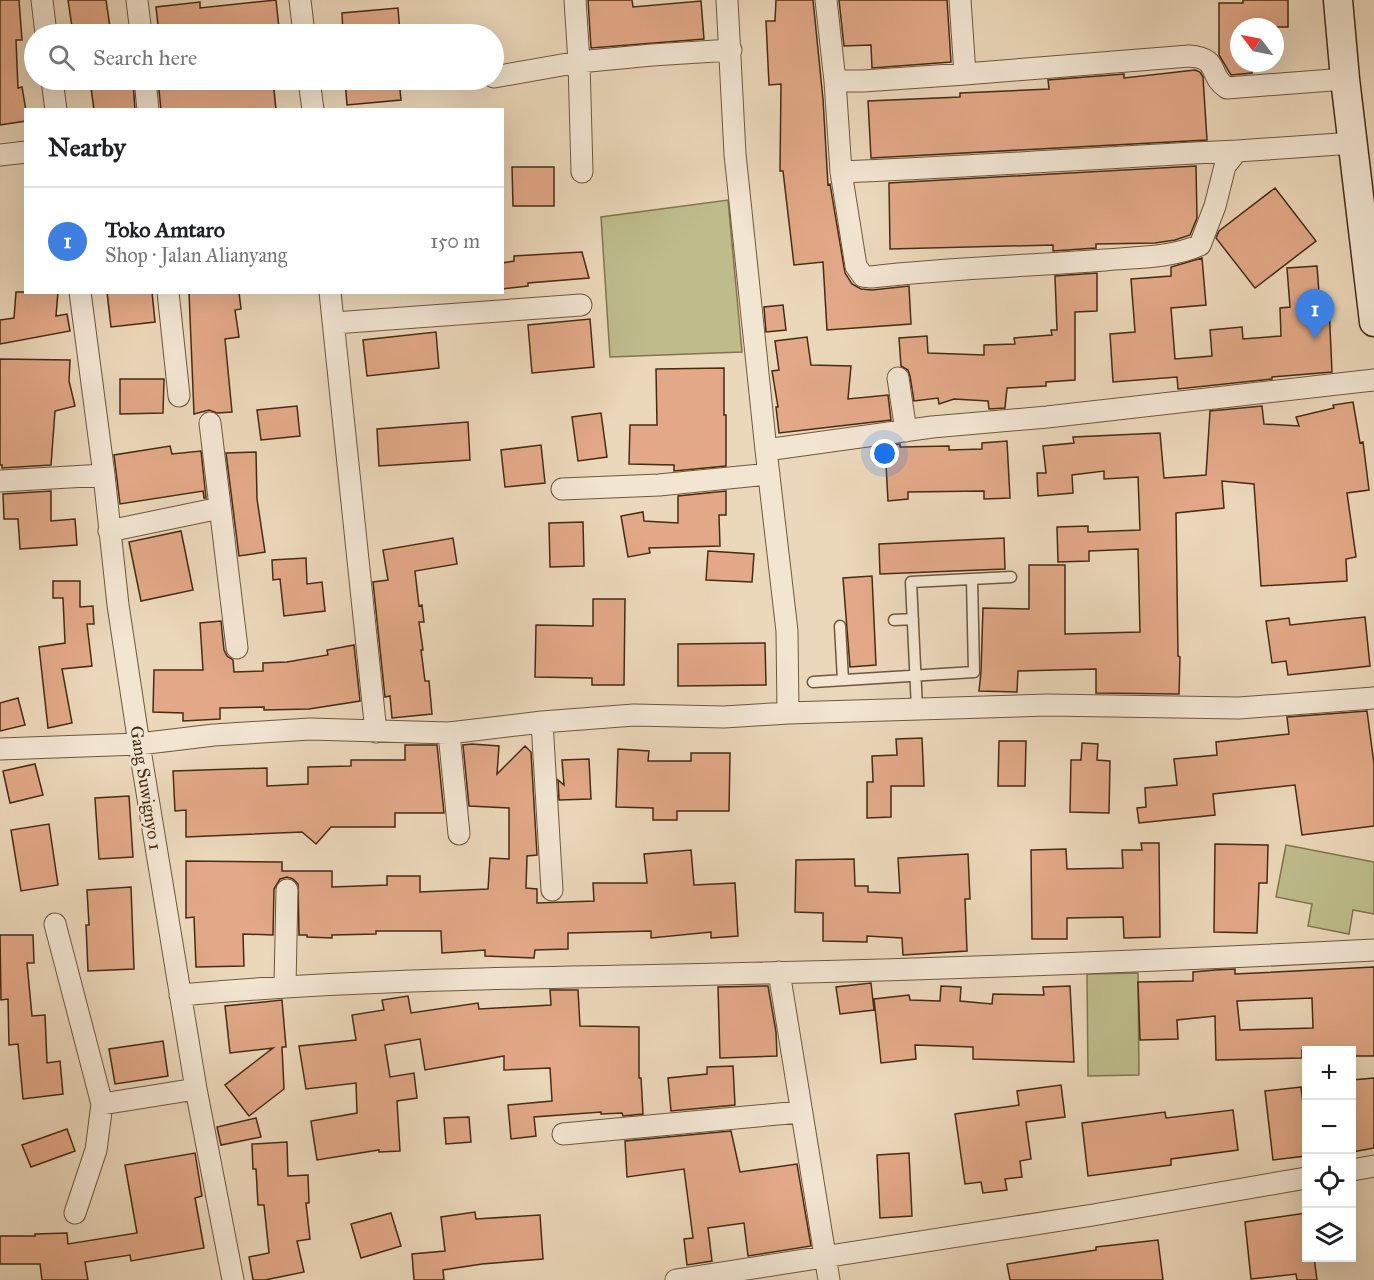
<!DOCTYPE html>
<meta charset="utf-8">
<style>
:root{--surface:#fff;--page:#f6f6f6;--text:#202124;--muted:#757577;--line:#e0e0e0;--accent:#0f766e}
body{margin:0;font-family:"IM FELL Great Primer",serif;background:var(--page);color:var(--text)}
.controls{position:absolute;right:18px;bottom:18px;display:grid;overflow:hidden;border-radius:0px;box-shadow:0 6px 24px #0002}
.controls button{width:54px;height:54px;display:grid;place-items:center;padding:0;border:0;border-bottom:2px solid var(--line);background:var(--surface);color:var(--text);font:30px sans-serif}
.compass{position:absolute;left:1230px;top:18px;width:54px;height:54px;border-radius:50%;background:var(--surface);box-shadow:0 6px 24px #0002;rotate:302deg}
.you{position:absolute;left:885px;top:454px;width:21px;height:21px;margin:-15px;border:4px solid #fff;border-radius:50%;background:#1a73e8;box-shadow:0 0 0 9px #1a73e833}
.badge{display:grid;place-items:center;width:39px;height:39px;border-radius:50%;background:var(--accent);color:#fff;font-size:20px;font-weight:700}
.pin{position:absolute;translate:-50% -50px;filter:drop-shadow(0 2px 3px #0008)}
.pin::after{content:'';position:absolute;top:32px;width:21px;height:18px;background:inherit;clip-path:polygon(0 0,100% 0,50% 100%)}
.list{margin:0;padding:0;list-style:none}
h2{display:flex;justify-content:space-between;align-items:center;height:78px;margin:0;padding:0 24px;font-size:26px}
h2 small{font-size:20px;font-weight:400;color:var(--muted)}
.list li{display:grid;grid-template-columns:39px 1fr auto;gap:18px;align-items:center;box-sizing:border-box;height:108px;padding:0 24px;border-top:2px solid var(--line)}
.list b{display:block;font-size:22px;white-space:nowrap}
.list p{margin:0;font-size:20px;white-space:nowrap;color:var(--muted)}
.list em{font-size:20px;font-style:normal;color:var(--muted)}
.icon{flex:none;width:33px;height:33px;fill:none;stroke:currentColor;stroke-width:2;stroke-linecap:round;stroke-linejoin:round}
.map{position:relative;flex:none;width:1374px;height:1280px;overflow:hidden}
.search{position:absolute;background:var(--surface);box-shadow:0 6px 24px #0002;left:24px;top:24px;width:480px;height:66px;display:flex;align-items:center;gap:15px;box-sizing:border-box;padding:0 21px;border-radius:33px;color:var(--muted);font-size:22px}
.panel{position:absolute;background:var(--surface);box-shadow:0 6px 24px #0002;left:24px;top:108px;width:480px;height:186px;border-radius:0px}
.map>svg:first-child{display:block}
</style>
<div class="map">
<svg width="1374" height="1280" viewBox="0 0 1374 1280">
<rect width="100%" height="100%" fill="#ebd7ba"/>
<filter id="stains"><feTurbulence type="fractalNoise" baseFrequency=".00333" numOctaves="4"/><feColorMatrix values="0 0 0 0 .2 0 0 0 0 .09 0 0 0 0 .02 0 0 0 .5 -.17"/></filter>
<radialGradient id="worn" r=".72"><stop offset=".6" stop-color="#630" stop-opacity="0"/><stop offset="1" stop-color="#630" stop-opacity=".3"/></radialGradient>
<path fill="#bebc8b" stroke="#82744f" stroke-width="1.5" d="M728,200L742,352L610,357L601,217Z
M1286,845L1374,862V914L1353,910L1349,934L1308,926L1312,904L1276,897Z
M1138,973L1139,1075L1088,1076L1087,974Z"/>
<path fill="#e2a887" stroke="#472b13" stroke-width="1.5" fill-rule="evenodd" d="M0,0H19L22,40H16L18,88L22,87L26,111V121L0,125Z
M68,0H106L111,34H73Z
M276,0L279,28L227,34H159L156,7L200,2V8Z
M588,0H632L633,7L701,1L704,39L591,48Z
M776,0H813L823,99L828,185L830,184L845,273L852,284L861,289L872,290L909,286L911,324L827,330L823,262L794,265L783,171H780L781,84L769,85L766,21H775Z
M839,0H947L951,62L872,68L871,45L844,46Z
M1243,0H1288V27H1239V63H1252V73L1231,75L1219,55V3H1243Z
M398,8L400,34H343L342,13Z
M1195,70L1200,72L1203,77L1207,140L871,158L868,101L960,97V93L1049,89L1048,80L1124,74V78Z
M90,80H133L135,110H94Z
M158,80H273L276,110H161Z
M345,80H399L401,100L347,105Z
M1196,166L1197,218L1190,235L1175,240L1155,243L1096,244V248L1053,251V245L890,249L889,183Z
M512,167H554V206H513Z
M1275,188L1316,241L1255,288L1216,238L1219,231Z
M582,252L589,278L528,283V286L502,289V263L514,261V256Z
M1202,258L1206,305L1171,308L1175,359L1212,356L1210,330L1242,327L1243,339L1281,336L1280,308L1290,307L1287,268L1317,266L1320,306H1329L1332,372L1272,377V379L1178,389L1177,377L1113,382L1110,334L1135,332L1131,279L1171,276V267Z
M1097,273V311L1075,312V380L1046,382V386L1007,388L1005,408L989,409L988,401L954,399L939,404L938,398L914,401L910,376L908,370L901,366L899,338L927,336L928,353L984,355V345L1015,344L1014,338L1052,335L1051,330H1057L1055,276Z
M16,292H58L56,316L67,314L70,331L0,344V320L14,318Z
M107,292H152L155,322L111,327Z
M189,292H239L241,309L235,310L239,337L225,339L232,412L217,413L209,410L194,414Z
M783,305L786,330L766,332L764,307Z
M590,319L594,367L532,373L528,325Z
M436,332L439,368L367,376L363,340Z
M807,337L811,365L851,366L848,399L888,395L891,420L779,433L776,407H778L772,371L779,370L775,341Z
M0,359L70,360L69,381L75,406L55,411L51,465L2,468V465H0Z
M724,368V415H726V466L674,471V465L629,464L630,425H657L656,369Z
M120,379H164L163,413L120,414Z
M1353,402L1360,443L1363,442L1369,490L1347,493L1356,557L1346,559L1347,581L1261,586L1254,484L1222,481L1224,508L1176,513L1178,656L1180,657L1179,694L1096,693V669L1018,671L1017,692L979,691L981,672L983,608L1029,609V565H1065V634L1140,632L1138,549L1089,551V561L1058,562L1057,527L1088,526V532L1140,530L1138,477L1104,479V471L1072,475L1073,493L1038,496L1037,473H1046L1043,446L1074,443L1073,437L1160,433L1164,478L1206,475L1210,411L1262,406L1264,424L1299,426L1296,417L1334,408L1333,405Z
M297,406L300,436L261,440L257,410Z
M601,413L607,457L578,461L572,417Z
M468,422L470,460L379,466L377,429Z
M1007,441L1010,498L984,499V491L908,492V499L888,501L885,446L900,444V447L949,446V450L982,449V443Z
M541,445L545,483L505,487L501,450Z
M170,446L172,454L201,451L206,498H204L203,491L120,504L114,455Z
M256,452L257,499L265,552L239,556L226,453Z
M51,491V521L75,519L77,545L20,549L18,519H4L3,494Z
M726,491V515H719L720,546L649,548L650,553L628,557L621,516L643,512L644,521L678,523V496Z
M583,522L584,566L550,567L549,523Z
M181,531L193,590L141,601L129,542Z
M453,538L457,564L415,571L419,606L422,605L424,622H419L423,650H421L425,681H429L432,714L392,718L390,696L385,697L373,582L388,580L383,550Z
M1004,538L1005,569L880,574L879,544Z
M708,551L754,554L752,582L706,580Z
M306,558L307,584L322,582L325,611L284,616L280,579L273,580L272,560Z
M872,576L876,665L850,667L843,578Z
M53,581H80V607L93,606L94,624H87L92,666L62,669L72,723L48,728L39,647L65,643L63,598H53Z
M593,599H625L624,685H592V678L535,677L536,625L593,626Z
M1365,617L1370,666L1288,675L1286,661L1272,663L1266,621L1289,618L1290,625Z
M221,621L224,650L227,656L233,660L234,672L263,671V663L287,662L328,655L327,650L354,645L360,701L309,709L264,710V707L220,708V719L183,721V713L153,712L154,670H203L200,623Z
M765,643L766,685L678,686V644Z
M18,698L25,725L0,731V703Z
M1367,711L1374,764V826L1302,835L1295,785L1213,794L1215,815L1139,823L1137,808L1146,807L1145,788L1177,785L1174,759L1217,755L1216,742L1289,734L1287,717Z
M922,738L924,786H891V817L867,818V782H873L872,756L897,755L896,739Z
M999,741H1026L1025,786H998Z
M1082,743L1098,744L1097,760L1110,761L1109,813L1070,812L1071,760H1081Z
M472,744L499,746L497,774L525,746L531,752L537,855L527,856L526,888L537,889V903L594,901L593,883H647L644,854L691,850L694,885L735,883L738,936L711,938V932L651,938V931L568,933V949L535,950L534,958L485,956V950L442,953L441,931H376V934L332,935V938L307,937V935H299L298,884L293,879L287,877L280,879L274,889L273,935L243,934L244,966L196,967L194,917L186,918V861L282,862V871H332V887L387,885V876H420V892L488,889L490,858L509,859V808L469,806L463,745Z
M405,745H437L444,813H395V827H331L316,844L302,832L186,837V810L175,811L173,771L267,768V786L308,784V767L351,766V760H405Z
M618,749L649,751L648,761H691V753H730L729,811H677V820H653V808L616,807Z
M589,759L591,799L559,800L558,780L564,785L562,760Z
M35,764L43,795L10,803L3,771Z
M129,796L133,857L99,859L95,798Z
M49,824L58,885L21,891L11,830Z
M1141,843H1159L1160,937L1124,938L1123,917L1067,918V939H1032L1031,850L1066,849L1067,869L1123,868L1122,850H1142Z
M1215,844L1268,845L1267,883H1259L1257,933L1214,932Z
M968,854L970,899H965L967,951L903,955L902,938L867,936V942L823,941V913L795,912L796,860L854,859L855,886H868V892L900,893L898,858Z
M131,887L134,969L88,971L86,925H89L87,890Z
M0,935H33L34,963H27L32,1016L45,1015L47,1063L60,1061L63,1094L23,1099L18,1044L9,1045L8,999L1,1000Z
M1374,967V1056H1352V1050H1302V1058L1216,1060L1215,1016L1177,1020L1178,1039L1140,1040L1138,982L1193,981V972L1215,970L1235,969V974ZM1312,998L1313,1028L1240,1030L1237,1001Z
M871,983L874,1010L840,1014L836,987Z
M768,986L776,1032L777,1056L720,1058L718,987Z
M941,986L961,987L960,1001L992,1004L993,994L1044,995L1043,987L1070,986L1074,1062L973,1059V1047L915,1045L916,1059L881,1063L874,999L909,995L910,1000L940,1001Z
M550,990H578L580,1026L639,1027V1078H641L643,1114L623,1116L622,1113L601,1114V1112L534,1117L536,1136L511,1139L508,1105L552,1101L550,1068L504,1070V1056L425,1070L420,1039L385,1045L390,1077L414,1073L417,1098L397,1101L400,1151L379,1152V1150L317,1160L311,1121L357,1113L356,1083L306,1089L299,1046L356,1040L352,1015L384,1010L382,1000L408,996L411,1013L478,1003L479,1009L551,1005Z
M282,1000L286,1047H282L284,1089L249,1116L225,1085L273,1048L230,1053L225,1006Z
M163,1041L168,1076L115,1084L109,1049Z
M733,1066L735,1105L671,1111L668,1078L707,1074V1067Z
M1374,1078V1148L1352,1152V1080Z
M1061,1085L1065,1117L1026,1122L1031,1159L1020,1161L1022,1177L1005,1179L1007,1190L983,1193L981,1182L965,1184L955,1114L1019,1105L1017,1091Z
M1301,1087L1306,1130V1156L1273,1160L1265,1091Z
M1233,1110L1238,1150L1171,1159V1165L1088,1176L1082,1123L1165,1112L1166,1118Z
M469,1117L471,1142L446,1144L444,1118Z
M256,1118L261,1137L221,1145L217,1127Z
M67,1129L75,1151L31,1167L22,1145Z
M731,1131L740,1172L797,1164L811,1246L748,1256L744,1223L708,1228L712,1261L687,1265L684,1239L693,1238L684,1169L627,1177L625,1141Z
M287,1142L288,1176L308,1175L309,1203H306L310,1239L297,1241L304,1272L265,1280H253L249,1257L269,1253L264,1205H258L256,1169H253L252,1144Z
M195,1153L202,1196L195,1198L204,1248L131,1261L130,1255L85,1262L88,1280H42L40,1264H0V1236H35V1234L67,1233L68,1244L137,1233L125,1165Z
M909,1153L912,1216L880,1218L877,1155Z
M475,1212L476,1219L540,1215L543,1259L482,1264L443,1270L444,1280H414L412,1254L445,1251L441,1217Z
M391,1213L401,1246L361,1258L351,1224Z
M1306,1213V1257H1314L1317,1280H1297L1296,1274L1251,1279L1245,1222Z
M1158,1240L1163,1280H1010L1007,1264L1096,1250V1247Z"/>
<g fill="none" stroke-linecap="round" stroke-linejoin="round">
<defs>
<path id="lane" d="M894,620L913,619
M840,626L843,680
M813,682L974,672L972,579
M917,709L911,582L1011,577"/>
<path id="street" d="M42,0L46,34
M137,0L141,34
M300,0L304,34
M826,0L835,81
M960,0L965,74
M494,77L579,62L575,0
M1345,79L1227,88C1207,75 1221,58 1189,56L965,74L863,81H835L841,172L856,266L863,276L871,277C949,268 1028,266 1105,260C1137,257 1171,258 1200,245L1215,206L1225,166L1237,151L1354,143
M52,80L56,110
M145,80L148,110
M309,80L313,110
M0,155L26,152
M582,172L579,62L652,55L731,50
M841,172C973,167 1105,157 1237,151
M80,292L104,475L118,605L139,744L196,1089L233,1280
M168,292L179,396
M330,292L376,732
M334,323L581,305
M898,378L906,431
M210,423L237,648
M766,450L932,427L1047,417L1374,380
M0,481L104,475
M562,489L659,485L769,474
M109,531L220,508
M788,713L1047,705L1239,708L1374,698
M542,722L552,890
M449,733L459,834
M0,749L139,744L214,735L310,729L449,733L542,722L634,715L724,717L788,713L787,631L766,450L735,154L727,0
M55,924L102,1104
M779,972L829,1280
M285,986L287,890
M180,995C346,980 512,978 678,975C910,970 1142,962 1374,950
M563,1134L800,1112
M1352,1170L1374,1166
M75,1213L96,1150L102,1104L196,1089
M676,1280L1093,1215L1306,1178"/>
<path id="secondary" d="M1338,0L1345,79L1374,322"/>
</defs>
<use href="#lane" stroke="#70563d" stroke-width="13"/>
<use href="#street" stroke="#70563d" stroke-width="23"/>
<use href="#secondary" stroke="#472b13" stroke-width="31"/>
<use href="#lane" stroke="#f2e5d2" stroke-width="10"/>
<use href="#street" stroke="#f2e5d2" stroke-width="21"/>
<use href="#secondary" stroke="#f2e5d2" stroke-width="28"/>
</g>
<g text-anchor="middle" stroke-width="4.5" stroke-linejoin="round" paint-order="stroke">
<g font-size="18" fill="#472b13" stroke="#f2e5d2">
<text transform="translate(146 788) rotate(81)" y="6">Gang Suwignyo 1</text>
</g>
</g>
<rect width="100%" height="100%" filter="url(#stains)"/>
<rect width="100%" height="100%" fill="url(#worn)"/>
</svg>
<div class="controls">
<button>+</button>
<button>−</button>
<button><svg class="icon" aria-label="locate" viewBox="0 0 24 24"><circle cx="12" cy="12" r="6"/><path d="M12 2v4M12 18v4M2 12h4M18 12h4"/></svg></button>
<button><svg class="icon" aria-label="layers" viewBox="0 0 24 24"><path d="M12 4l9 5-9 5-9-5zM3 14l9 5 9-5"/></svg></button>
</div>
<svg class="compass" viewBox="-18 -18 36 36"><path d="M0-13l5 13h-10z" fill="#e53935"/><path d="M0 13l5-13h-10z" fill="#757577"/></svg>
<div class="you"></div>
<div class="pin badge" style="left:1315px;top:339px;background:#3f7fe0">1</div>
<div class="search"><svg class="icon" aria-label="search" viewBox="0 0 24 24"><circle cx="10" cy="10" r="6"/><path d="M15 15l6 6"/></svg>Search here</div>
<section class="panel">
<h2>Nearby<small></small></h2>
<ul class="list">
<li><span class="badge" style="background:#3f7fe0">1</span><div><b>Toko Amtaro</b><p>Shop · Jalan Alianyang</p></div><em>150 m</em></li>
</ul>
</section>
</div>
